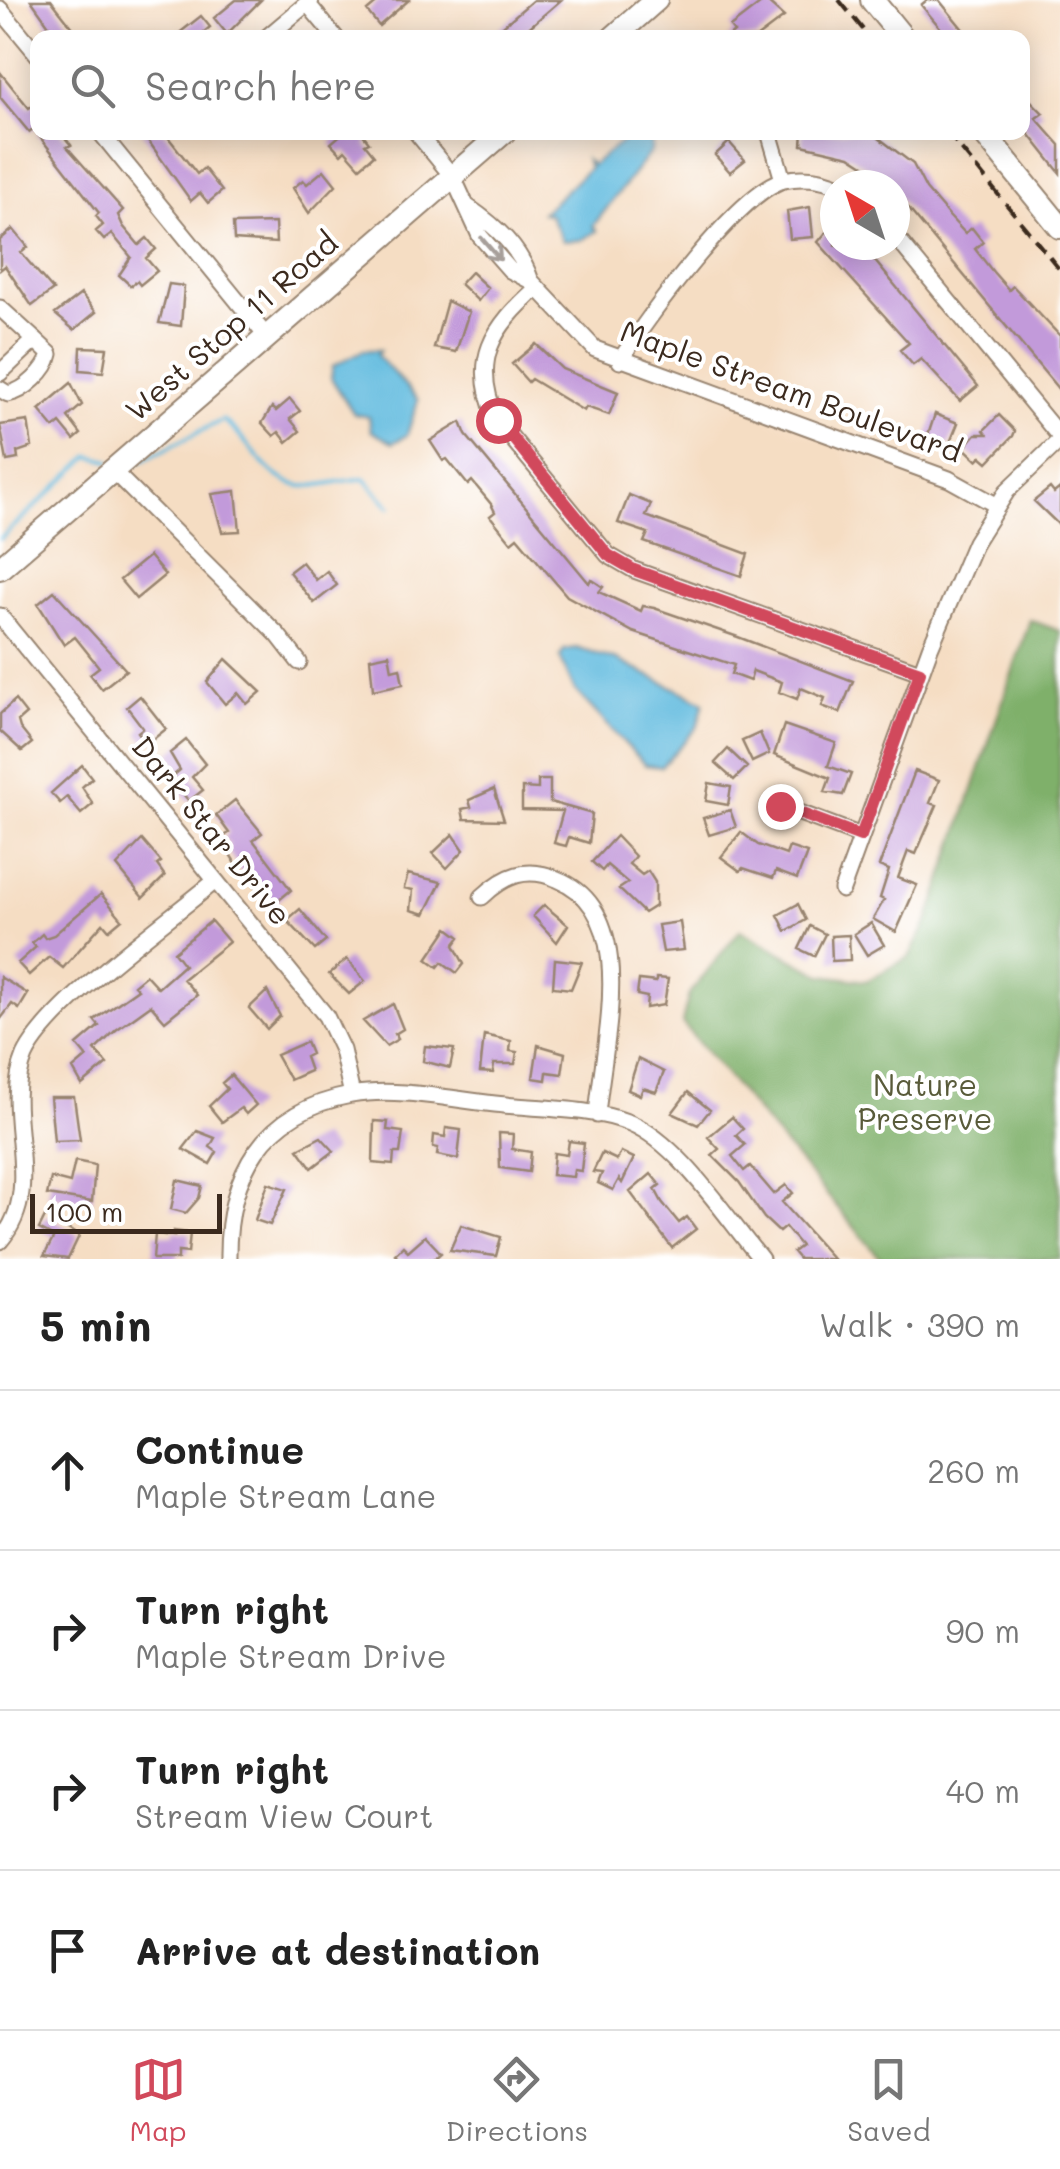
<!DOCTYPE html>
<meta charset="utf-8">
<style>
:root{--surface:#fff;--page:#f2f2f2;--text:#222;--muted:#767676;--line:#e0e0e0;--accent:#d1495b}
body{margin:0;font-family:Mali,sans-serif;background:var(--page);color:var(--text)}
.compass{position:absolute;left:820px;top:170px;width:90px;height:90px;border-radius:50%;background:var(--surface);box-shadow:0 5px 25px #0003;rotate:321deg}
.scale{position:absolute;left:30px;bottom:25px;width:192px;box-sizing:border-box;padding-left:10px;border:5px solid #3b2a1e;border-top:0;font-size:28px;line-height:35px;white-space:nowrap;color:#3b2a1e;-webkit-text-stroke:8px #fff;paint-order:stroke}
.stop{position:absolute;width:30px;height:30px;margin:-22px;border:8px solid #d1495b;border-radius:50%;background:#fff}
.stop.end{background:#d1495b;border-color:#fff;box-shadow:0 2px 10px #0008}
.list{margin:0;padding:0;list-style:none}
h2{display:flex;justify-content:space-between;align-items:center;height:130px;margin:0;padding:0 40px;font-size:42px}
h2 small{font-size:32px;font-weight:400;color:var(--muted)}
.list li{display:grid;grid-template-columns:65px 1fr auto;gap:30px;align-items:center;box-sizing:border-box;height:160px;padding:0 40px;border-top:2px solid var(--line)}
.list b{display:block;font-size:38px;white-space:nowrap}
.list p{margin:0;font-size:32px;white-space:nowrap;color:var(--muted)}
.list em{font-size:32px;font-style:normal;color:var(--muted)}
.icon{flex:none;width:55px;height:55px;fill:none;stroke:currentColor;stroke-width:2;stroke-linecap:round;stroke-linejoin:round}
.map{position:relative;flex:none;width:1060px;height:1259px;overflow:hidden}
.search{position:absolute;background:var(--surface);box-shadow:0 5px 25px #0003;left:30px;right:30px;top:30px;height:110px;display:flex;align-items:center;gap:25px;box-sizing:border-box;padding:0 35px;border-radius:20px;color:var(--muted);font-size:38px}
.sheet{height:770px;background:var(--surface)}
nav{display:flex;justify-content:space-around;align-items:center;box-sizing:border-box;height:140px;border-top:2px solid var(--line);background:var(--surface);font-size:28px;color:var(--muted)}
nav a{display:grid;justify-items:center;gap:5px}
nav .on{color:var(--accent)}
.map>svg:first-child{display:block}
</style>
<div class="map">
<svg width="1060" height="1259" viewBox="0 0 1060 1259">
<rect width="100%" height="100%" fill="#fff"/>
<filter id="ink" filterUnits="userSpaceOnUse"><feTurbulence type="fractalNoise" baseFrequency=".01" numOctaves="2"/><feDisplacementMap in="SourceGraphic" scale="20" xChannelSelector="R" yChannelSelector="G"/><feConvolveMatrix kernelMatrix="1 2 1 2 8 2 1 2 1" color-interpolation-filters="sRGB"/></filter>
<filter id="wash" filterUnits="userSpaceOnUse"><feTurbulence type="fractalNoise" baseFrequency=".0048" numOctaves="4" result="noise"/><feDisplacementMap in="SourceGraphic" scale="40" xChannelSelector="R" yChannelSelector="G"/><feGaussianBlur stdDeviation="2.25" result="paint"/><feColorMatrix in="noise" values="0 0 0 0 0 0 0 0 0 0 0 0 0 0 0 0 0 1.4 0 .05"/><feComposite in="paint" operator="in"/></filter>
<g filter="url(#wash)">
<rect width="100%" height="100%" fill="#f5ddc3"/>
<path fill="#7fb06a" stroke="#5d6d44" stroke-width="2.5" d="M1030,620L1060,631V1259H881L682,1023L689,994L740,930L822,975L866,981L909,957L929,919Z"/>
<path fill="#62bbdf" stroke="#4e727e" stroke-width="2.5" d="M633,133L664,137L652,140L651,151L593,226L597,231L581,240L563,241L549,214L542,213L589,168L586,160L592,165Z
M364,350H381L377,355L418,400L407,435L393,443L371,431L369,417L354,414L331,378L333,366Z
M576,648L617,660L704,702L697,728L661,767L645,765L574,689L560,657L564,650Z"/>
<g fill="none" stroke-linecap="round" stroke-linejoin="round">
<path stroke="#62bbdf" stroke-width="4" d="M137,463L223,420C250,439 265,480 301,486C317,488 346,478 365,479L390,507
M0,539L90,456L110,461"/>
</g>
<g id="blocks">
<path fill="#c29ada" d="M31,0H51L81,38H58Z
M236,0H261L227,34L214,18Z
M380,0H409L379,26L367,11Z
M533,0H561L517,38H489Z
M765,0L784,17L756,38H727L734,32L730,27Z
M927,0H939L970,38H949L921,5Z
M201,16L210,27L197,38H173Z
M0,72L29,108L38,101V125L29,132L0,97Z
M1022,92L1043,113L1036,118L1060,145V173L1022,125Z
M36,132H60L71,145L67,147L123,210L118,215L123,226L139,245L147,238L156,249L146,258L157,271L140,285L137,281L131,286L119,275L131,257L112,234L104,240L96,231L103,225L96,216L99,213Z
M142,132H164L197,174L204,168L222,191L208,203L200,193L191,201Z
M344,132H361L369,142L365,144L374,155L360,167L345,150L341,154L331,143Z
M803,132H871L913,164L926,189L949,216L965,233L972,228L983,242L975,249L993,272L1009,290L1013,286L1060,336V391L898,196L895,185L850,156L802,145Z
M729,142L745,160L730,172L715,155Z
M324,170L336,185L309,213L293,188L303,180L307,184Z
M810,207L813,237L790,239L787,211Z
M835,222V245L865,249L978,386L960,401L921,359L913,365L900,350L909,343L818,242Z
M275,223L276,243L234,240L233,224Z
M13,229L28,247L21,253L53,290L32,306L5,266L0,270V240Z
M471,272L488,288L478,301L460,284Z
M169,284L184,286L181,326L159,323Z
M81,294L96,312L74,330L55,314Z
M447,301L469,312L456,352L434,348Z
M536,344L562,369L618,392L609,415L586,407L584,411L531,379L528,382L512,364Z
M81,347L107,348L103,372L80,370Z
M71,383L82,405L68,417L81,434L74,440L60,423L54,428L39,410Z
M290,399L300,411L290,419L300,431L287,442L279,432L274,436L262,423L272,407L276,411Z
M935,414L958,423L949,445L926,441Z
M999,415L1015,431L1013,436L988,462L981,456L977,460L964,448L976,434H987L984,430Z
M28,421L32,447L17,452L18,459L7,461L0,425Z
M461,422L466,435L589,583L591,579L603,587L599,592L641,611L643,606L654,608L738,637L853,681L840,713L822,706L825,698L801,688L797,699L779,692L782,682L753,671L750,681L731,674L734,665L633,632L567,596L517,537L511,542L490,516L495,512L491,504L472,481L468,485L447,459L443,461L430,441Z
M1050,488L1054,493L1060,488V526L1034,501Z
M236,491L240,531L222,532L212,494Z
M629,495L651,504L646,516L748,554L741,576L644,542L648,533L618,523Z
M149,556L165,575L136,599L120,580Z
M302,562L316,580L327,571L337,585L314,603L289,572Z
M54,591L126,670L102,689L90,674L99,667L75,637L64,645L38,604Z
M389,654L392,670L400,668L403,684L373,690L370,658Z
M226,659L261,692L247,704L238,693L225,704L207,682Z
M140,696L166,729L147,744L138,732L143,728L127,707Z
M15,700L26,714L18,721L20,728L32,743L22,751L0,731V714Z
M784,725L836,743L828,766L851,774L843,795L825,792L830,778L774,755Z
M760,733L769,754L752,762L742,741Z
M186,740L205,764L192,777L203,790L189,801L177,787L180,784L173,776L180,770L170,753Z
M728,749L747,767L734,780L715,763Z
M82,765L92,778L82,787L93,804L81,814L67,797L60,803L51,793Z
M915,771L939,780L930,803L937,805L916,854L908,851L898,878L917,885L896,932L873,919L884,900L880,898L889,870L879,866Z
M538,780H550V802L592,814L589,843L569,837L566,846L554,843L563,811L522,810V788L538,789Z
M709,783L731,787L728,805L706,801Z
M494,789L504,820L464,819L462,809L471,807L469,800Z
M235,800L262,833L253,840L291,890L273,905L240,870L226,848L230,846L223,837L229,833L216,815Z
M730,810L736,827L709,835L703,818Z
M741,832L758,845L786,855L789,847L807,853L797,879L776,871L773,878L743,868L740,871L721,857Z
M453,834L464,850L447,868L433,853Z
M616,836L635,856L629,864L642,875L648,871L655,882V906L644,913L619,889L628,883L607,865L602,871L592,862Z
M142,840L161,862L157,865L165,876L143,898L117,866Z
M408,874L441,882L425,914L411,910L413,890L404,888Z
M101,894L122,919L109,930L103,923L63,968L49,957L29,975L18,963L36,947L32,943L42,934L45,938L54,935Z
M798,904L806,920L786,931L778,915Z
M544,905L568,925L557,942L533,916Z
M300,909L326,941L315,950L287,920Z
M211,921L229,942L183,979L197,995L165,1021L151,1005L116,1030L95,1050L107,1064L82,1085L73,1069L87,1057L77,1045L99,1026L94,1020L138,989L134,985L146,975L158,988L184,965L174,952Z
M680,922L684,950L663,952L658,925Z
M871,923L884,945L867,955L854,934Z
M810,926L825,934L814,956L799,949Z
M448,928L460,937L454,945L464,964L457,973L442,962L438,967L427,959Z
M849,935L850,960L832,961L831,936Z
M347,959L365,981L349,994L329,974Z
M555,959L582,962L571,989L553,987Z
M0,977L28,994L19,1009L12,1004L0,1020Z
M656,978L668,979L664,1005L646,1008L647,997L637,995L639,980L656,982Z
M267,991L280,1016L267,1029L249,1008Z
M393,1004L403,1029L395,1034L398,1039L386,1046L363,1021Z
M484,1035L511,1041L510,1051L517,1052L515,1064H494L493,1073L480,1072Z
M306,1042L311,1054L305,1057L310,1071L290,1080L276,1055Z
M538,1045L565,1053L562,1074L547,1072L546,1080L533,1078Z
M425,1046L454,1049L450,1068L423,1061Z
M638,1059L664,1072L656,1092L643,1088L640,1095L628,1090Z
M231,1075L256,1105L246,1114L241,1108L222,1122L209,1106L227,1089L222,1083Z
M688,1092L710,1110L698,1125L672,1113Z
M50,1097H74L80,1140L54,1141Z
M732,1117L743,1129L736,1135L745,1145L732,1156L744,1171L750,1166L774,1194L786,1185L793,1193L782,1202L833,1259H799L793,1252L801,1246L785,1227L779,1232L764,1218L739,1182L712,1155L719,1149L708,1137Z
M374,1121L388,1122L387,1130L403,1132L400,1153H394L393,1165L373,1163Z
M446,1128L461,1130L458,1159L437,1155L438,1148L433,1147L434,1135L445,1137Z
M197,1131L215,1138L210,1147L217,1152L210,1164L183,1149Z
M499,1133L513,1134L512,1149L531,1152L529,1172L500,1168Z
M321,1137L334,1151L312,1168L298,1149Z
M569,1141L584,1143L581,1171L574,1170L573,1177L552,1175L554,1153L567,1155Z
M621,1152L634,1158L622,1183L619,1179L613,1190L598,1183L602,1173L593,1172L602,1153L617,1160Z
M75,1161L95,1165L92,1202L47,1195L51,1178L70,1183Z
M651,1174L660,1185L655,1189L662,1202L679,1223L687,1217L696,1229L672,1248L630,1192Z
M177,1180L202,1186L199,1198L186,1213L171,1209Z
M268,1183L287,1189L270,1225L255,1220Z
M46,1215L79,1236L68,1259L44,1256L54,1237L39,1229Z
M461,1225L501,1237L496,1256L450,1250Z
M174,1231L190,1233L188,1253L178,1252V1259H153L155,1234L174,1236Z
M425,1236L441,1253L434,1259H400L395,1254L403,1246L408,1251Z"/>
</g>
</g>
<g filter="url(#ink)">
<use href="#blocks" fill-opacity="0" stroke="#988470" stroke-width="2.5"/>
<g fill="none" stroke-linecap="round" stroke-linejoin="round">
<defs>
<path id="street" d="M307,3L336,38
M0,9L38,55
M266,38L311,0
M100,132L266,336
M416,132L453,177L480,236L510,270L531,281L595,349L949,479L996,505
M769,132L783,180
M468,207C497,227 520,248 531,281
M895,236L1060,437
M537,288C492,328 470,360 497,420L608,555L634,570L920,672
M0,308L35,340
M620,361C645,320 740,191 784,180C801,176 821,178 837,185
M0,373L35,340L50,354C47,370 25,391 8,394L0,389
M112,470L278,635L299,662
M0,616L326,1016L342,1050L352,1095
M781,806L861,836
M842,890L930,648L975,542L1007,491L1060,440
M482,897C505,875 527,866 557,879C641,912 603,1043 597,1115
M0,1241C47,1187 0,1115 25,1056C48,1006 169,920 215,881
M228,1259C227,1175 263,1111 351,1095C397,1087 449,1099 495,1104C538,1109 590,1107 630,1123C679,1143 727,1219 761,1259"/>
<path id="secondary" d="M872,0L903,38
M613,38L656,0
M983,132L1060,227
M0,568L504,132"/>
</defs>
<use href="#street" stroke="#988470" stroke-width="19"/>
<use href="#secondary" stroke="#988470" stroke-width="26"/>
<use href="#street" stroke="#fff" stroke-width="15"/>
<use href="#secondary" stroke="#fff" stroke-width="22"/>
<path stroke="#3b2a1e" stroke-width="4" stroke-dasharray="15 8" stroke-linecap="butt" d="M839,0L870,38
M947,132L1060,270"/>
</g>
<defs><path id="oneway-shaft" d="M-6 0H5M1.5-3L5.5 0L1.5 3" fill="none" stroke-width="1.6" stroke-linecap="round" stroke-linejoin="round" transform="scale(2.5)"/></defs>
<use stroke="#a79f9a" href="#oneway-shaft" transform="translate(491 249) rotate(49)"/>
</g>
<g fill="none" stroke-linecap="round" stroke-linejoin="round" filter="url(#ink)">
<path stroke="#d1495b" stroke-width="12" d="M498,420L608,555L634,570L920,672L861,836L780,806"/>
</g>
<g text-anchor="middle" stroke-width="8" stroke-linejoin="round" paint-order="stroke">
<g font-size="30" fill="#3b2a1e" stroke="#fff">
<text transform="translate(232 327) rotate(-41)" y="10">West Stop 11 Road</text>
<text transform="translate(791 392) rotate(20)" y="10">Maple Stream Boulevard</text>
<text transform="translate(211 831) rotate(51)" y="10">Dark Star Drive</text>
</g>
<g font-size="30" fill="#595b3a" stroke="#fff">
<text x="925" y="1096">Nature<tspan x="925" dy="34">Preserve</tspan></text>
</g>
</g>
</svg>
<svg class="compass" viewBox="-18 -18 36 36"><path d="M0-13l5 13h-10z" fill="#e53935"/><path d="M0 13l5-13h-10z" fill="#767676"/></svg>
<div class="scale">100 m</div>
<div class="stop" style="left:498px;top:420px"></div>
<div class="stop end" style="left:780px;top:806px"></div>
<div class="search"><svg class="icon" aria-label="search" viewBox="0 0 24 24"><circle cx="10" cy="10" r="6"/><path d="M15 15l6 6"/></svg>Search here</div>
</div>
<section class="sheet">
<h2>5 min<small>Walk · 390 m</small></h2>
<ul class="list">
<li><svg class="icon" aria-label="ahead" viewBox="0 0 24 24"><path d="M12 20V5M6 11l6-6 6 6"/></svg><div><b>Continue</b><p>Maple Stream Lane</p></div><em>260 m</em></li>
<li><svg class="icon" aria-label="right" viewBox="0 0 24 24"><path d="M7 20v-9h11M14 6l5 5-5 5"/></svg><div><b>Turn right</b><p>Maple Stream Drive</p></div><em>90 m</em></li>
<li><svg class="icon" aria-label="right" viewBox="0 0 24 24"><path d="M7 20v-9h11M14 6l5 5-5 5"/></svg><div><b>Turn right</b><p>Stream View Court</p></div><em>40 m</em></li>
<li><svg class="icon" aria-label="arrive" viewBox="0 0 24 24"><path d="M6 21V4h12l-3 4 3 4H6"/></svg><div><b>Arrive at destination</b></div></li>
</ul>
</section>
<nav>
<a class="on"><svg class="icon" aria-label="map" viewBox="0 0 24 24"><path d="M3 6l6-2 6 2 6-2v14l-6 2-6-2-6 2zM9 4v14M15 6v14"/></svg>Map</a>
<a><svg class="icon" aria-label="directions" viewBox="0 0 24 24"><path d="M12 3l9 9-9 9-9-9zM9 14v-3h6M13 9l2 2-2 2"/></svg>Directions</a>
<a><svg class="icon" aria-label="saved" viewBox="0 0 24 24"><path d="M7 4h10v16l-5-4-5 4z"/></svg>Saved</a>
</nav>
